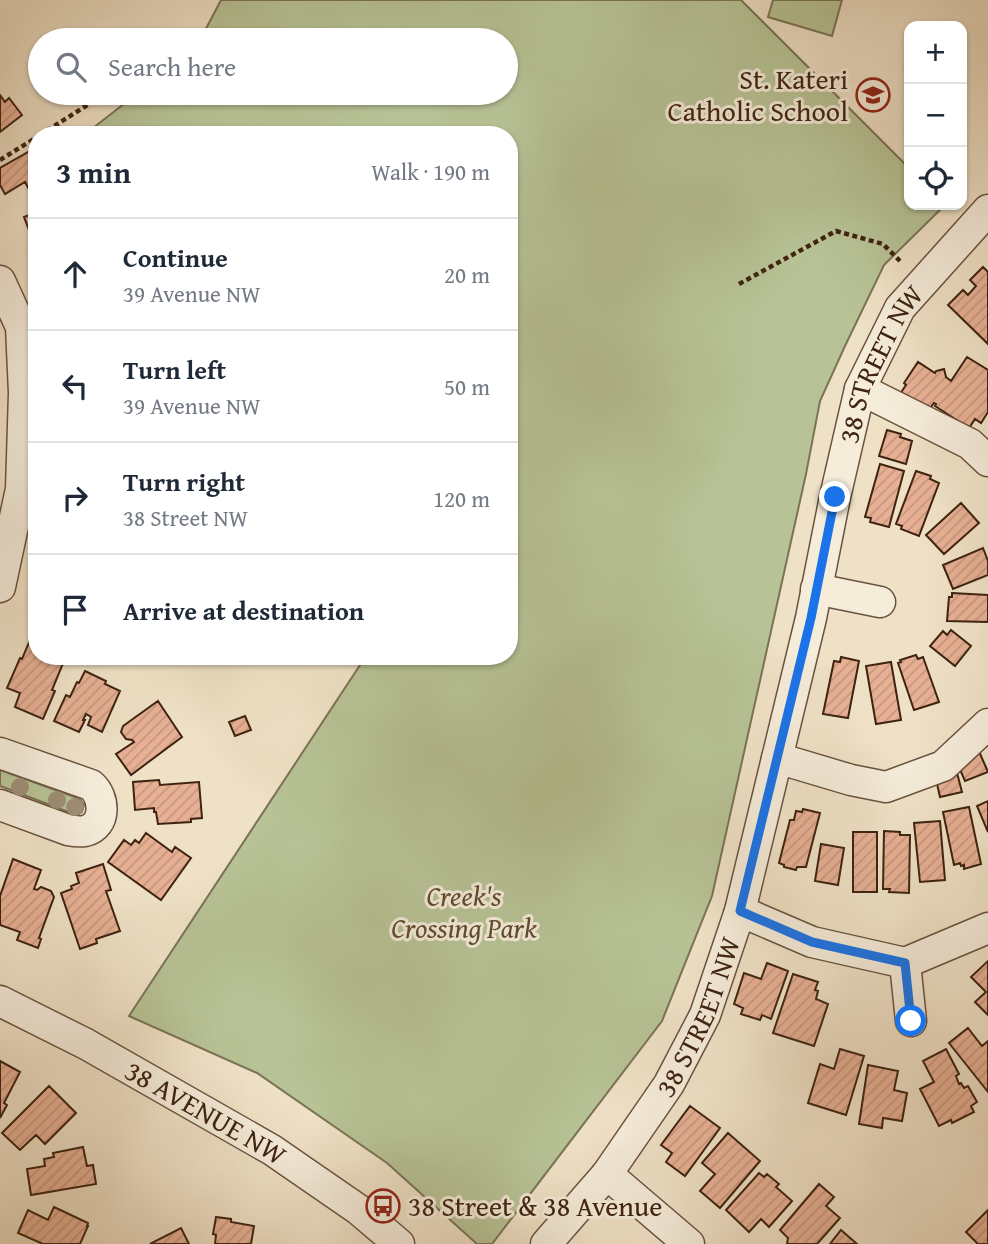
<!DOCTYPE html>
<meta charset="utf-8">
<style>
:root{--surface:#fff;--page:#f6f6f7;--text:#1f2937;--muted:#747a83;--line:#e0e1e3}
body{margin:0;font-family:"Gentium Book Plus",serif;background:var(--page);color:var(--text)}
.controls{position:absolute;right:21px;top:21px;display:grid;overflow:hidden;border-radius:14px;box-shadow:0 2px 5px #0004}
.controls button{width:63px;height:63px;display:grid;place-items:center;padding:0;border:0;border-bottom:2px solid var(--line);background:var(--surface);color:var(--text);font:35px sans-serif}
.stop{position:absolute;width:21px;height:21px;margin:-16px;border:5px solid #1a73e8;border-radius:50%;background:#fff}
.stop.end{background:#1a73e8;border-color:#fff;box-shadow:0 2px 7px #0008}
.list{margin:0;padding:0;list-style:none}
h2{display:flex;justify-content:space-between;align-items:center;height:91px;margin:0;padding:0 28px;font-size:30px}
h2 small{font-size:23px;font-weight:400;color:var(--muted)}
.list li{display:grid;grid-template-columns:46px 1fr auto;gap:21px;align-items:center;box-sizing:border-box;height:112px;padding:0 28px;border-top:2px solid var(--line)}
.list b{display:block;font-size:26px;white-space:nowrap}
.list p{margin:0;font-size:23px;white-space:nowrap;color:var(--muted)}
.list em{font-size:23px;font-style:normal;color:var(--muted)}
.icon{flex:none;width:38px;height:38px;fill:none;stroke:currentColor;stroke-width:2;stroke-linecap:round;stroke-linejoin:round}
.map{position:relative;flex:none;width:988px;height:1244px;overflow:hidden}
.search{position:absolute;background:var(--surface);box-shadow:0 2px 5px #0004;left:28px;top:28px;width:490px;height:77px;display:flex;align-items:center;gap:18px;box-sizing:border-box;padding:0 24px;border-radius:38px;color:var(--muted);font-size:26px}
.panel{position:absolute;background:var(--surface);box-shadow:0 2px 5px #0004;left:28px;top:126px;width:490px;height:539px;border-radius:28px}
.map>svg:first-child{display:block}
</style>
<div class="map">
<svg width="988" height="1244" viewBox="0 0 988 1244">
<defs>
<pattern id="building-hatch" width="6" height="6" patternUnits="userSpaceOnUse" patternTransform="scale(1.75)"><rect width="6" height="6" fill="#e7b094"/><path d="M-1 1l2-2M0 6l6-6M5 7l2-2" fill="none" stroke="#c7977f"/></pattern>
</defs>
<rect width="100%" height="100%" fill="#efe1c6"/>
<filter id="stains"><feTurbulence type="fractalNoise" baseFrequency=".00286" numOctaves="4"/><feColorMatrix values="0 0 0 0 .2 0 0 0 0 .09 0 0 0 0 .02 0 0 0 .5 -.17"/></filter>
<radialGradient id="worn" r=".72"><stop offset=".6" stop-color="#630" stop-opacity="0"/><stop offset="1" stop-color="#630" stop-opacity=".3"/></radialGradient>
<path fill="#b7c396" stroke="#7a7354" stroke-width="2" d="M221,0H741L909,168V205H945L884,265L845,346L820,401L806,474L712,896L662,1021L492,1244H477L387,1163L257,1073L129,1016L366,656H509V135H96L93,128L138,93H506V40H200Z
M773,0H842L832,36L768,17Z
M0,770L80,799L84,805L82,812L78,815L74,814L0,786Z"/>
<path fill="url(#building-hatch)" stroke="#3e2311" stroke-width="2" d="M0,95L5,102L9,98L22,115L0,132Z
M37,147V189L31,193L25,182L5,194L0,185V168Z
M37,212V239L33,240L24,217Z
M983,267L988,272V344L948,305L963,290L968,295L976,286L970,280Z
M967,357L988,370V412L981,423L975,419L969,428L935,406L936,404L934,403L927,412L896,400L906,385L904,383L918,362L935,373L936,371L944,369L946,377L951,381Z
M887,430L901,434L900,437L912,441L906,464L879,456Z
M880,464L904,471L889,527L870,522L871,518L865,517Z
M916,471L931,476L930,479L939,483L919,536L901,529L902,526L896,524Z
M961,503L979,523L944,554L926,535Z
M983,548L988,561V575L953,589L943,565Z
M952,593L988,595V622L947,621L949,597H952Z
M951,630L971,646L955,666L930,646L943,631L947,635Z
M30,640L37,642V656H66L52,690L55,691L43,719L15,707L20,693L7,688L20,658L22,659Z
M916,655L918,659L923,657L939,702L914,710L898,663L901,662L900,660Z
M841,657L859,661L848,718L823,714L834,661L840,662Z
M891,662L901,720L876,724L866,666Z
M85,671L106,681L105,684L120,691L102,732L88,725L91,717L86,714L83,720H85L79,732L54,721L66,695L70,697L77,682L79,683Z
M158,701L182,737L131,775L116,754L134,742L132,740L126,739L121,732L123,726Z
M245,716L251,730L235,736L229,722Z
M978,749L988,772L965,781L955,758Z
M956,769L962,792L940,797L935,775Z
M159,780L160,785L199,782L202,818L191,819V822L158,824L156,812H154V808L135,810L133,782Z
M988,801V832L977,806Z
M969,807L981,864L964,869V865L961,866L960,863L954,865L943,812Z
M803,809L820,813L806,867H797L796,870L784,867V865L779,863L790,820H794L796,811L802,812Z
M940,821L945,880L920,882L914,823Z
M884,831L900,832V835H910L909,893L889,892L890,889H883Z
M853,832H877V892H853Z
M146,833L172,852L175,847L191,858L161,900L108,862L124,840L131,845L135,840L139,843Z
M821,844L844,848L838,885L815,881Z
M13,859L41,870L34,889L37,890L41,887L51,891L54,897L39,938L41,939L38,948L17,940L20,932L0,925V896Z
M103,864L111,890L106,891L120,931L96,939L97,943L80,949L61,893L72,889L71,886L79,883L76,873Z
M988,961V1015L975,1002L986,992L971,977Z
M767,963L788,971L771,1019L762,1015L760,1020L741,1014L743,1008L734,1004L744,973L761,979Z
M793,974L818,982L815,990L818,991L816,999L828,1004L814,1046L773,1033Z
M968,1028L982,1046L988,1041V1092L949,1043Z
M840,1049L864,1056L846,1115L808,1103L820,1064L834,1069Z
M946,1049L959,1074L956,1076L959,1084L961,1083L964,1088L968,1086L977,1102L971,1106L974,1112L952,1123L951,1120L939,1126L920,1089L934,1082L923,1061Z
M0,1061L20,1072L4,1103L7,1105L0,1118Z
M868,1065L898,1071L894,1090L907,1093L902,1121L883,1118L882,1128L859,1124Z
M49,1086L76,1113L45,1144L36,1135L20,1150L2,1133Z
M690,1106L720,1128L685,1176L666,1162L672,1153L661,1145Z
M728,1133L760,1161L720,1208L700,1191L715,1174L702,1163Z
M83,1147L87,1166L93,1165L96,1184L31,1195L27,1169L45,1166L44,1159L54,1157L53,1153Z
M759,1173L764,1177L767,1174L779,1184L776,1187L792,1201L769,1227L761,1219L749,1232L726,1210Z
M819,1184L834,1197L826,1206L840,1218L817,1244H787L788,1238L780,1230Z
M54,1207L88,1223L87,1226H88L80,1244H43L18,1233L28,1210L48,1220Z
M988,1210V1244H978L966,1232Z
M216,1217L231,1219V1222L254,1226L251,1244H215L216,1235L213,1234Z
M181,1228L189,1244H150Z
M841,1230L857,1244H830Z"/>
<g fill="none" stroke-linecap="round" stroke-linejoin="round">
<defs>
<g id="minor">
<path d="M0,281L21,327L24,393L21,489L0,587"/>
<path d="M860,389L970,444L988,461"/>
<path d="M816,589L880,602"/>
<path d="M0,753L91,785C105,797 107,826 85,831C79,832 73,831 68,830L0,805"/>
<path d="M777,758L851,780L886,787L943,766L988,724"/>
<path d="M740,911L812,942L905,963L988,928"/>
<path d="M905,963L911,1021"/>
<path id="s1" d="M0,1001L86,1044L272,1150L359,1210L399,1244"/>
<path d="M607,1174L689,1244"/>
<path id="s2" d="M546,1244L607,1174L669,1084L705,1015L740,911L811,618L835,497L860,389L900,308L988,210"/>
</g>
</defs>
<use href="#minor" stroke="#6a523e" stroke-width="33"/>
<path stroke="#3e2311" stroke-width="4.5" stroke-dasharray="5 3.5" stroke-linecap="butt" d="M40,135L89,104
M0,160L37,137
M739,284L836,231L883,244L900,261"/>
<use href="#minor" stroke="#f5ecda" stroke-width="30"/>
</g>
<g fill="#9e8e75">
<circle cx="20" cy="787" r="9"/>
<circle cx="57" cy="800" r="9"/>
<circle cx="75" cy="807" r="9"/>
</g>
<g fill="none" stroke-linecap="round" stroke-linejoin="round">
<path stroke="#1a73e8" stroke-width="9" d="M835,497L811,618L740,911L812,942L905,963L911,1021"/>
</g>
<defs>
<symbol id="school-ring" viewBox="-11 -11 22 22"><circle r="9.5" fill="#f5ecda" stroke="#8f2418" stroke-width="1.5"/><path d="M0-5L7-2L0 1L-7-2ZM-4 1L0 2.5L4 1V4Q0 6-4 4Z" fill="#8f2418"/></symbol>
<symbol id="bus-ring" viewBox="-11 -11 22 22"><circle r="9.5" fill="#f5ecda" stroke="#8f2418" stroke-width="1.5"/><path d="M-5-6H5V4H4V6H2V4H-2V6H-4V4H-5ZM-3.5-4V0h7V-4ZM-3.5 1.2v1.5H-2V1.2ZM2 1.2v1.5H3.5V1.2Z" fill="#8f2418"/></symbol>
</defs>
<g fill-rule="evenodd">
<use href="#school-ring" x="854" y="76" width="38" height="38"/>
<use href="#bus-ring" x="364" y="1187" width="38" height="38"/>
</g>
<g text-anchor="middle" stroke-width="6" stroke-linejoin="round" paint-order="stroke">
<g font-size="28" fill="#3e2311" stroke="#f5ecda" text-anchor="end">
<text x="848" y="89">St. Kateri<tspan x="848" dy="32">Catholic School</tspan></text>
<text x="408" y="1216" text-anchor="start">38 Street &amp; 38 Avenue</text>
</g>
<g font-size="28" fill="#3e2311" stroke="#f5ecda">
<text dy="10" stroke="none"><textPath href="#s2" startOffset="956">38 STREET NW</textPath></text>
<text dy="10" stroke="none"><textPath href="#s2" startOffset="276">38 STREET NW</textPath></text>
<text dy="10" stroke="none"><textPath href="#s1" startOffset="234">38 AVENUE NW</textPath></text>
</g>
<g font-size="28" font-style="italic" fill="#5c4b32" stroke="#f5ecda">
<text x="464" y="906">Creek's<tspan x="464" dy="32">Crossing Park</tspan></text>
</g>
</g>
<rect width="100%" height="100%" filter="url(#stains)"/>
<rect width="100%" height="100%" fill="url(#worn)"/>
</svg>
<div class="controls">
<button>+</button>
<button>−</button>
<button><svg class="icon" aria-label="locate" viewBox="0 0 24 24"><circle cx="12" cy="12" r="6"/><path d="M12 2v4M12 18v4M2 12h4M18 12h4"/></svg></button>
</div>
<div class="stop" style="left:911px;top:1021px"></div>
<div class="stop end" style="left:835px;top:497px"></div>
<div class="search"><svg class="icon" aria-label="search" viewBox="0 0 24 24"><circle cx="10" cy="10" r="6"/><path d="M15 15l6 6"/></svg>Search here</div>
<section class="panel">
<h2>3 min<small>Walk · 190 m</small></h2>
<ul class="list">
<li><svg class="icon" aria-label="ahead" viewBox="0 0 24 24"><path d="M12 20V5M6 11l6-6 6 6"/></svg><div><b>Continue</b><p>39 Avenue NW</p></div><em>20 m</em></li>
<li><svg class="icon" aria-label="left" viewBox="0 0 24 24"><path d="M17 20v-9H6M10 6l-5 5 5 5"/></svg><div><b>Turn left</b><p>39 Avenue NW</p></div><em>50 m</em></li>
<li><svg class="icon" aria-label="right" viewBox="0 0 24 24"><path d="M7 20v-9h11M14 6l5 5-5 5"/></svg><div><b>Turn right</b><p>38 Street NW</p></div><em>120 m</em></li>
<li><svg class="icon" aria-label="arrive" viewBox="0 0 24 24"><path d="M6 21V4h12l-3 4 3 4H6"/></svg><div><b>Arrive at destination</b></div></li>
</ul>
</section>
</div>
